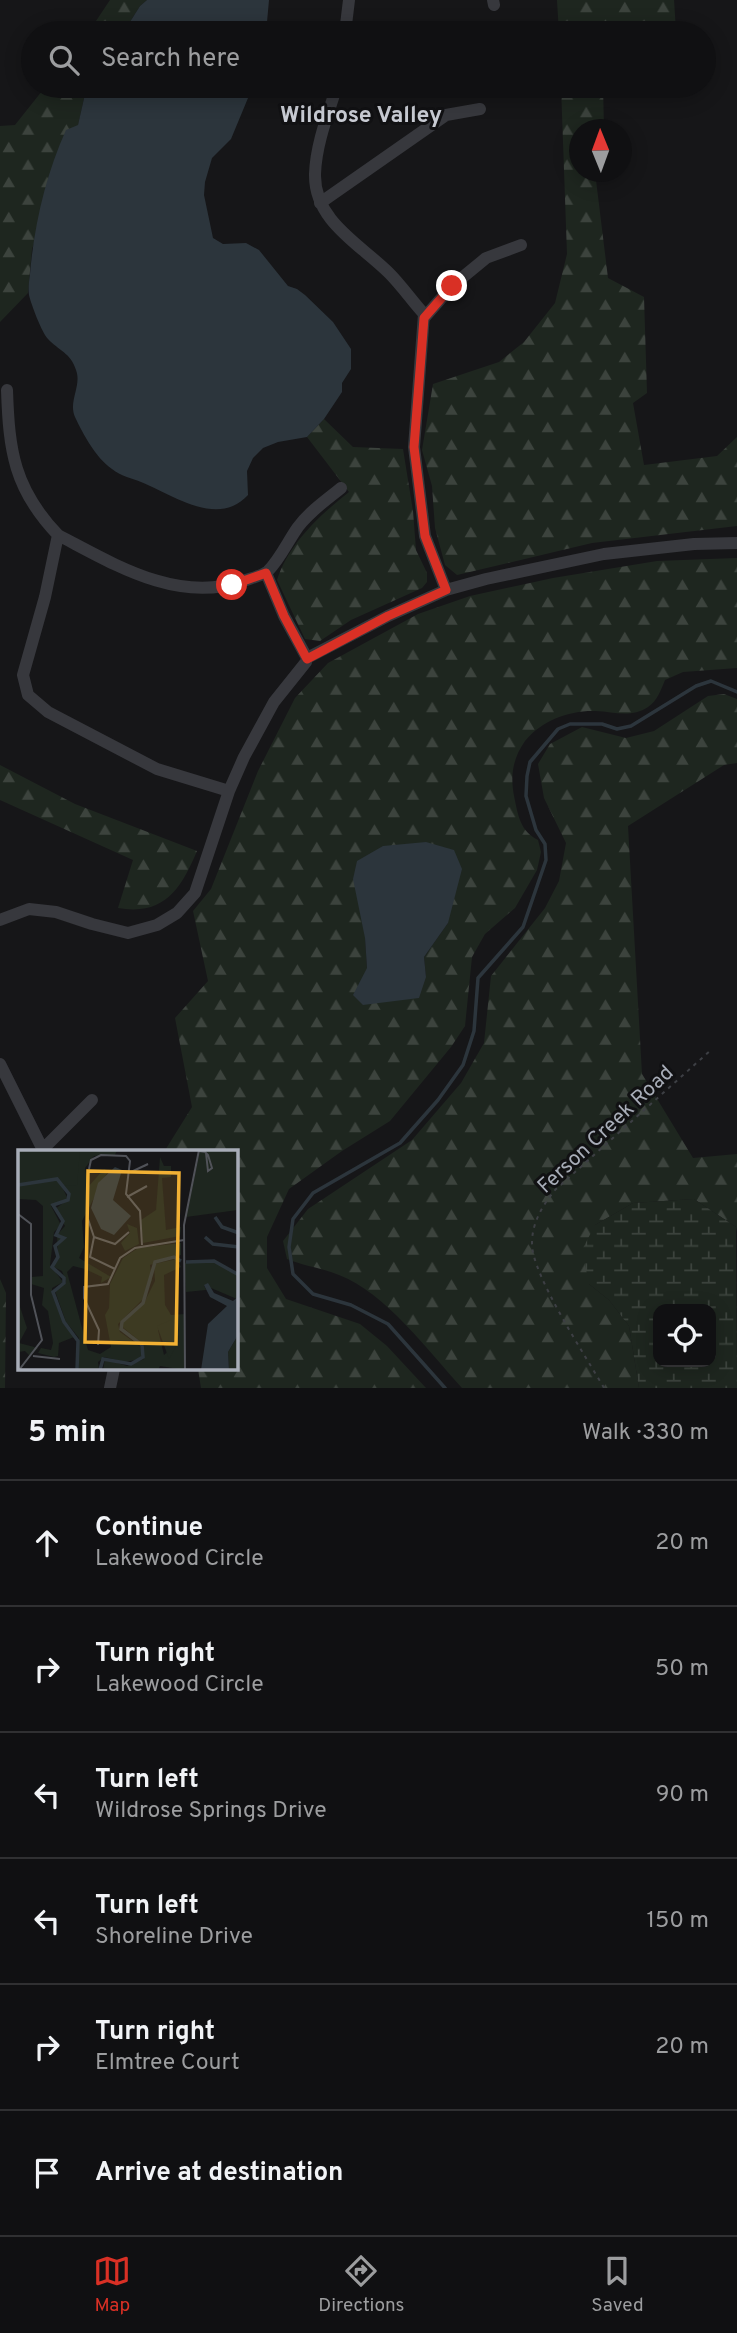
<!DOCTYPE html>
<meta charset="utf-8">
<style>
:root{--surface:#101012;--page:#19191b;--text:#f1f3f6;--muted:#9c9d9f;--line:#303032;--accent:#d93025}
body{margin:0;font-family:Overpass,sans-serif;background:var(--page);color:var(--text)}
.controls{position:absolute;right:21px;bottom:21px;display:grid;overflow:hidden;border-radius:14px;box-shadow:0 4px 18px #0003}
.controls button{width:63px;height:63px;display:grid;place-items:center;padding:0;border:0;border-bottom:2px solid var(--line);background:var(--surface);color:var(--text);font:35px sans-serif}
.compass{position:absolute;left:569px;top:119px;width:63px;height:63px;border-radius:50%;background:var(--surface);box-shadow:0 4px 18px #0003;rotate:359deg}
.stop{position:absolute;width:21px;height:21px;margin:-16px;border:5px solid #d93025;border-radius:50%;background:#fff}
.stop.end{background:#d93025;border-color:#fff;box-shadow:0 2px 7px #0008}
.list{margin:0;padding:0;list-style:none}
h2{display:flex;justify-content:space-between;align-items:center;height:91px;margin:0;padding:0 28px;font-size:30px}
h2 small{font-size:23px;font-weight:400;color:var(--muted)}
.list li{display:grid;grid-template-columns:46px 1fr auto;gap:21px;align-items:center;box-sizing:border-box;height:126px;padding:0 28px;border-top:2px solid var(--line)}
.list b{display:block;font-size:26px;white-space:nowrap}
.list p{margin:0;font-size:23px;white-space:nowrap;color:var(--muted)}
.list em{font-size:23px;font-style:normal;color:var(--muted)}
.icon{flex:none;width:38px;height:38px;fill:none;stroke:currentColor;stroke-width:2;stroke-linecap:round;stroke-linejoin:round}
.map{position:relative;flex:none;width:737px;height:1388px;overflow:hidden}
.search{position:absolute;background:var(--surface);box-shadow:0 4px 18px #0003;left:21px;right:21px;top:21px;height:77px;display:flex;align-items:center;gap:18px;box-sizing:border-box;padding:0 24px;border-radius:38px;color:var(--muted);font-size:26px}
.sheet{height:847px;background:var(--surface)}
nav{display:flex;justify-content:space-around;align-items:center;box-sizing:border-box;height:98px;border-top:2px solid var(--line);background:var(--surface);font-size:19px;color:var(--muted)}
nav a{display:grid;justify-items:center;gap:4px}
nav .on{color:var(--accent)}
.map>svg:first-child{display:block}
</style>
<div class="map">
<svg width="737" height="1388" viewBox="0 0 737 1388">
<defs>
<pattern id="forest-firs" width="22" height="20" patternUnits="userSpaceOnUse" patternTransform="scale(1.75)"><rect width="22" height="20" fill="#1e261f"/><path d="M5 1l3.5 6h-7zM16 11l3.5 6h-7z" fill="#3c433d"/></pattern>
<pattern id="wetland-marsh" width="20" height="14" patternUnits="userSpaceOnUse" patternTransform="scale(1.75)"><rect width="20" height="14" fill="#1e261f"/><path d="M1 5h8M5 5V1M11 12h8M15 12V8" fill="none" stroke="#3c433d"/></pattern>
</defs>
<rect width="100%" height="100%" fill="#161618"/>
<path fill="url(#forest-firs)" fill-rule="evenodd" d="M110,0H147L140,6L123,33H88Z
M557,0H674L676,32L559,33Z
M46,86H90L85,94L78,125L32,249L28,293L0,322V126L15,125Z
M561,86H603L604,129L580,130V172H595L608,278L644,297L647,393L633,403L644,465L717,456L737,437V526L592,543L457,575L445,565L435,528L432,486L422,450L433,384L499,362L524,342L555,303L567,254Z
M324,419L353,447L403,449L413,511L416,550L427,573V582L422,588L351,620L320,641L305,639L277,580C289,543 320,515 349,492L307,437Z
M737,558V668L683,672L665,680C661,690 657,701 648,707C631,718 615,712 596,711C570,710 542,720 525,741C513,758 510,775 514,796C518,815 520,831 538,840L541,852L537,870L515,908L485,934L472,957L465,1026L451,1047L390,1121L342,1151L289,1189L267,1237V1268L286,1299L360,1324L387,1346L426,1388H201L198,1369H236V1152H164L192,1107L175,1018L208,981L193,911L211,889L258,771L295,698L328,663L418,614L470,596L553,578L657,561ZM448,923L424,957L426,977L367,968L365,938Z
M724,694L737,699V763L724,765L628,826L642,1074L693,1158L737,1154V1232L736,1227L694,1199L633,1203L595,1225L589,1284L609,1300L629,1326L639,1388H462C428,1351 386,1293 339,1275C322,1268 304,1266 287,1259L283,1241L308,1209L412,1140L461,1083L484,1043L491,976L545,908L559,881L566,843L544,798L538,764L550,744L582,727L626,738L654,731L708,696Z
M0,765L75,804L197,851C181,889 164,916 118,908L133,860L0,800Z
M0,1279L6,1293L5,1388H0Z"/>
<path fill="url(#wetland-marsh)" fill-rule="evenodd" d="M694,1199L736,1227L737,1388H639L629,1326L609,1300L589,1284L582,1250L595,1225L633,1203ZM658,1309H711V1362H658Z"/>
<path fill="#2c353c" d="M147,0H269L266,33H123L140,6Z
M90,86H253L231,139L212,158L205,182L204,195L213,238L223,244L246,243L259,250L288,286L297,289L305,295L333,322L351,349V369L342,383V392L324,419L307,437L278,442L263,448L253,458L247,471L248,495C218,528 173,495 141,482C131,478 121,476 112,469C96,458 83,434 75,417C68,401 82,386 76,370C71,353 58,350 48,339C42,333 31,304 29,295C28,289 29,281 30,274C34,225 46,174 66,130L78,125L85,94Z
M426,842L454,850L462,869L448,923L424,957L426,977L419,998L363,1005L353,995L367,968L365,938L353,879L357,861L383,846Z"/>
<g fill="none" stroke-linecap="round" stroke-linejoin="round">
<path stroke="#2c353c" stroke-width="3.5" d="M445,1388L388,1324L351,1305L313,1294L293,1274L289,1247L293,1219L313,1193L400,1143L438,1100L463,1065L474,1031L478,978L523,927L546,860L545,844L536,830L526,796L527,776L530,762L558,729L570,724H602L617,729L631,726L696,686L711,681L737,692"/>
<path stroke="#3d3f44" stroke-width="2" stroke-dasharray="3.5 5" stroke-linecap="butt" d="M604,1388C587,1358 531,1274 532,1243C532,1222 543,1205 555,1190L711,1050"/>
<path stroke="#37383d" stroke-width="12" d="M493,0L494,5
M345,33L349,0
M337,86C328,114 316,144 315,174C314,221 360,244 389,273C402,286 412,301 424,314L414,447L425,536L446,590
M320,203L446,115L480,109
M424,318L452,286L486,258L521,245
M7,390C9,451 14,489 58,535L45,597L23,675L28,695L48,712L157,769L229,791
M58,535C114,564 177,604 243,581C251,578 262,576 268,571C280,559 288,541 298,527C310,511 326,500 341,488
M266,573L284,616L307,658
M0,920L29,909L56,912L92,924L128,933L157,925L177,913L195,893L229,791L244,757L274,702L306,662L307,658L388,616L446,590L486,579L604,554L694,544L737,543
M0,1064L44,1152
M43,1149L92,1100
M110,1388L114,1369"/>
</g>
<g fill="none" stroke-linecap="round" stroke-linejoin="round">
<path stroke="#d93025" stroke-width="9" d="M232,585L266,573L284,616L307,659L388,616L446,590L425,536L414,447L424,318L452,286"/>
</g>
<g text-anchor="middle" stroke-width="6" stroke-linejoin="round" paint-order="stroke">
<g font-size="21" fill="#a8adb8" stroke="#111113">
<text transform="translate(605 1129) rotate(-43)" y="7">Ferson Creek Road</text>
</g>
<g font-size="23" font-weight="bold" fill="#c9ccd4" stroke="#111113">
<text x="361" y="122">Wildrose Valley</text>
</g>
</g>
<g transform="translate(18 1150)">
<rect width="220" height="220" fill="#161618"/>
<path d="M220,185V220H211L210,202Z" fill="#1e261f"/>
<path d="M59,0H99L97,5L76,6L67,18L70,37L86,19L90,21L64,71L66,97L61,108L93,127L83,133L84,127L67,119L55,116L49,122L70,200L82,204L93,197L87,165L91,158L92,134L105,108L120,98L163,93V105L132,115L134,130L125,149L100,174L102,182L123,197V209L107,212L86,207L80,212L81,220H61V188L48,172L37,141L48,132L44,121L36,117L40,108L39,85L47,76L37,59L52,48L43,29ZM142,7L146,16H153V27L144,28L148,80L163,77L162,86L125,93L123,70L138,60ZM34,29L41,31L50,49L33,56L43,75L36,82L32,115L45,132L34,138V144L56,187L41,193L40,206L36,207L20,203L23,198L33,200L35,193L30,161L24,155L26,138L13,134L14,127L25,126V56L18,50L0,49V36ZM109,74L119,78L121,94L107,101L103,93L112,83ZM159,109L163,117L146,125L147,155L153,165L167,164L166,220L142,216L140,220H85L87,209L109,216L126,209L124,193L102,175L127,151L137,131L136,114ZM158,174L161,191L146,205L140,180ZM0,151L9,178L1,193L20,198L12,206L7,201L0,202Z" fill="#1e261f" fill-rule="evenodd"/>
<path d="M153,170L158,174L161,191L151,209L139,176Z" fill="#1e261f"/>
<path d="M0,0H62L59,35L45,36L35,30L0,36ZM182,0H220V60L168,67ZM190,110L218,123L219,149L186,135L188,140L168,142L166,113Z" fill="#1e261f"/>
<path d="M97,17L104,20L95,50L113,66L96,85L83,79L73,58L80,33ZM190,133L196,143L215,151L220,147V185L210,202L211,220H183L190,174L209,156L192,147L186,135Z" fill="#2c353c"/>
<path fill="none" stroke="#2c353c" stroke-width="3.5" d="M0,35L39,29L51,44L50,50L35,55L45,71L38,85L46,88L37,96L40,107L34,117L46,128V133L35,142L46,172L60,191L59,220M197,67L204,77L221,83M187,87L195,94L221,97M168,112L196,111L221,125M82,220L85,209L113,214L125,207L124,195L103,179L104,172L125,153L137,112L156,107L163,111"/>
<path fill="none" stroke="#505258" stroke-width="2" d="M181,1L187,2L190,5L194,18L190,21L188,3M71,19L73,10L83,5L108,6L112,11L108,44L122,61L124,95M113,22L130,14L126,16M109,47L129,36M0,64L13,74V145L24,190L1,220M70,69L76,87L72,107L97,119M76,87L97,94L111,82M80,195L81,180L66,148V137L90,134L102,108L117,98L166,90M15,206L42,209M167,220L166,75L181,0"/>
<path fill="#f2b134" fill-opacity="0.15" stroke="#f2b134" stroke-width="3.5" d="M70,21L161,23L158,194L67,192Z"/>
<rect width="220" height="220" fill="none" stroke="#a8adb8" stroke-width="3.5"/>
</g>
</svg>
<div class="controls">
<button><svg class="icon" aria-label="locate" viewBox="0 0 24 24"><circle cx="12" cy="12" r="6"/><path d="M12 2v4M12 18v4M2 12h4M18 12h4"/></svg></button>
</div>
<svg class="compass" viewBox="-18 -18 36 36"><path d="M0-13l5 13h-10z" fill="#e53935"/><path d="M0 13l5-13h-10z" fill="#9c9d9f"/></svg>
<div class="stop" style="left:232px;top:585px"></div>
<div class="stop end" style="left:452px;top:286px"></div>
<div class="search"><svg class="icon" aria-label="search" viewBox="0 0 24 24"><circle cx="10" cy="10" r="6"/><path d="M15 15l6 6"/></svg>Search here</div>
</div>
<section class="sheet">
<h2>5 min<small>Walk · 330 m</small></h2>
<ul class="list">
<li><svg class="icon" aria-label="ahead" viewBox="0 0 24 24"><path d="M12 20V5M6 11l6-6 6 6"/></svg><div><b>Continue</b><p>Lakewood Circle</p></div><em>20 m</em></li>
<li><svg class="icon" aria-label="right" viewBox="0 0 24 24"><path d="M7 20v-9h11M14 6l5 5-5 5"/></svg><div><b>Turn right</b><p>Lakewood Circle</p></div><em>50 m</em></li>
<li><svg class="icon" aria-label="left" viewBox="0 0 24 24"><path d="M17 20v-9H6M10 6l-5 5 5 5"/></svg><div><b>Turn left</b><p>Wildrose Springs Drive</p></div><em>90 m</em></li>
<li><svg class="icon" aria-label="left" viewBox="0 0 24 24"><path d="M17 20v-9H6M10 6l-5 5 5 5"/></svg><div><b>Turn left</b><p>Shoreline Drive</p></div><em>150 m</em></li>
<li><svg class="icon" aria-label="right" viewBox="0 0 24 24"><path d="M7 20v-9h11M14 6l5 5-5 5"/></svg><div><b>Turn right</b><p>Elmtree Court</p></div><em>20 m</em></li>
<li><svg class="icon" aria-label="arrive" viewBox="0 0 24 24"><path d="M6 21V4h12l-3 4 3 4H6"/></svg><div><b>Arrive at destination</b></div></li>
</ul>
</section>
<nav>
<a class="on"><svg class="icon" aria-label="map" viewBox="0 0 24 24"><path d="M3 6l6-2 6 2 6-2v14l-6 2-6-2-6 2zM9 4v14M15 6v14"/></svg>Map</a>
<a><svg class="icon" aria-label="directions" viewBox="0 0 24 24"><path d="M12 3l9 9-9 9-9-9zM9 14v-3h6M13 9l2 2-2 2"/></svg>Directions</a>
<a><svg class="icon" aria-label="saved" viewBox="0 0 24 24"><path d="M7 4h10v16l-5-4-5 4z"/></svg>Saved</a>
</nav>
